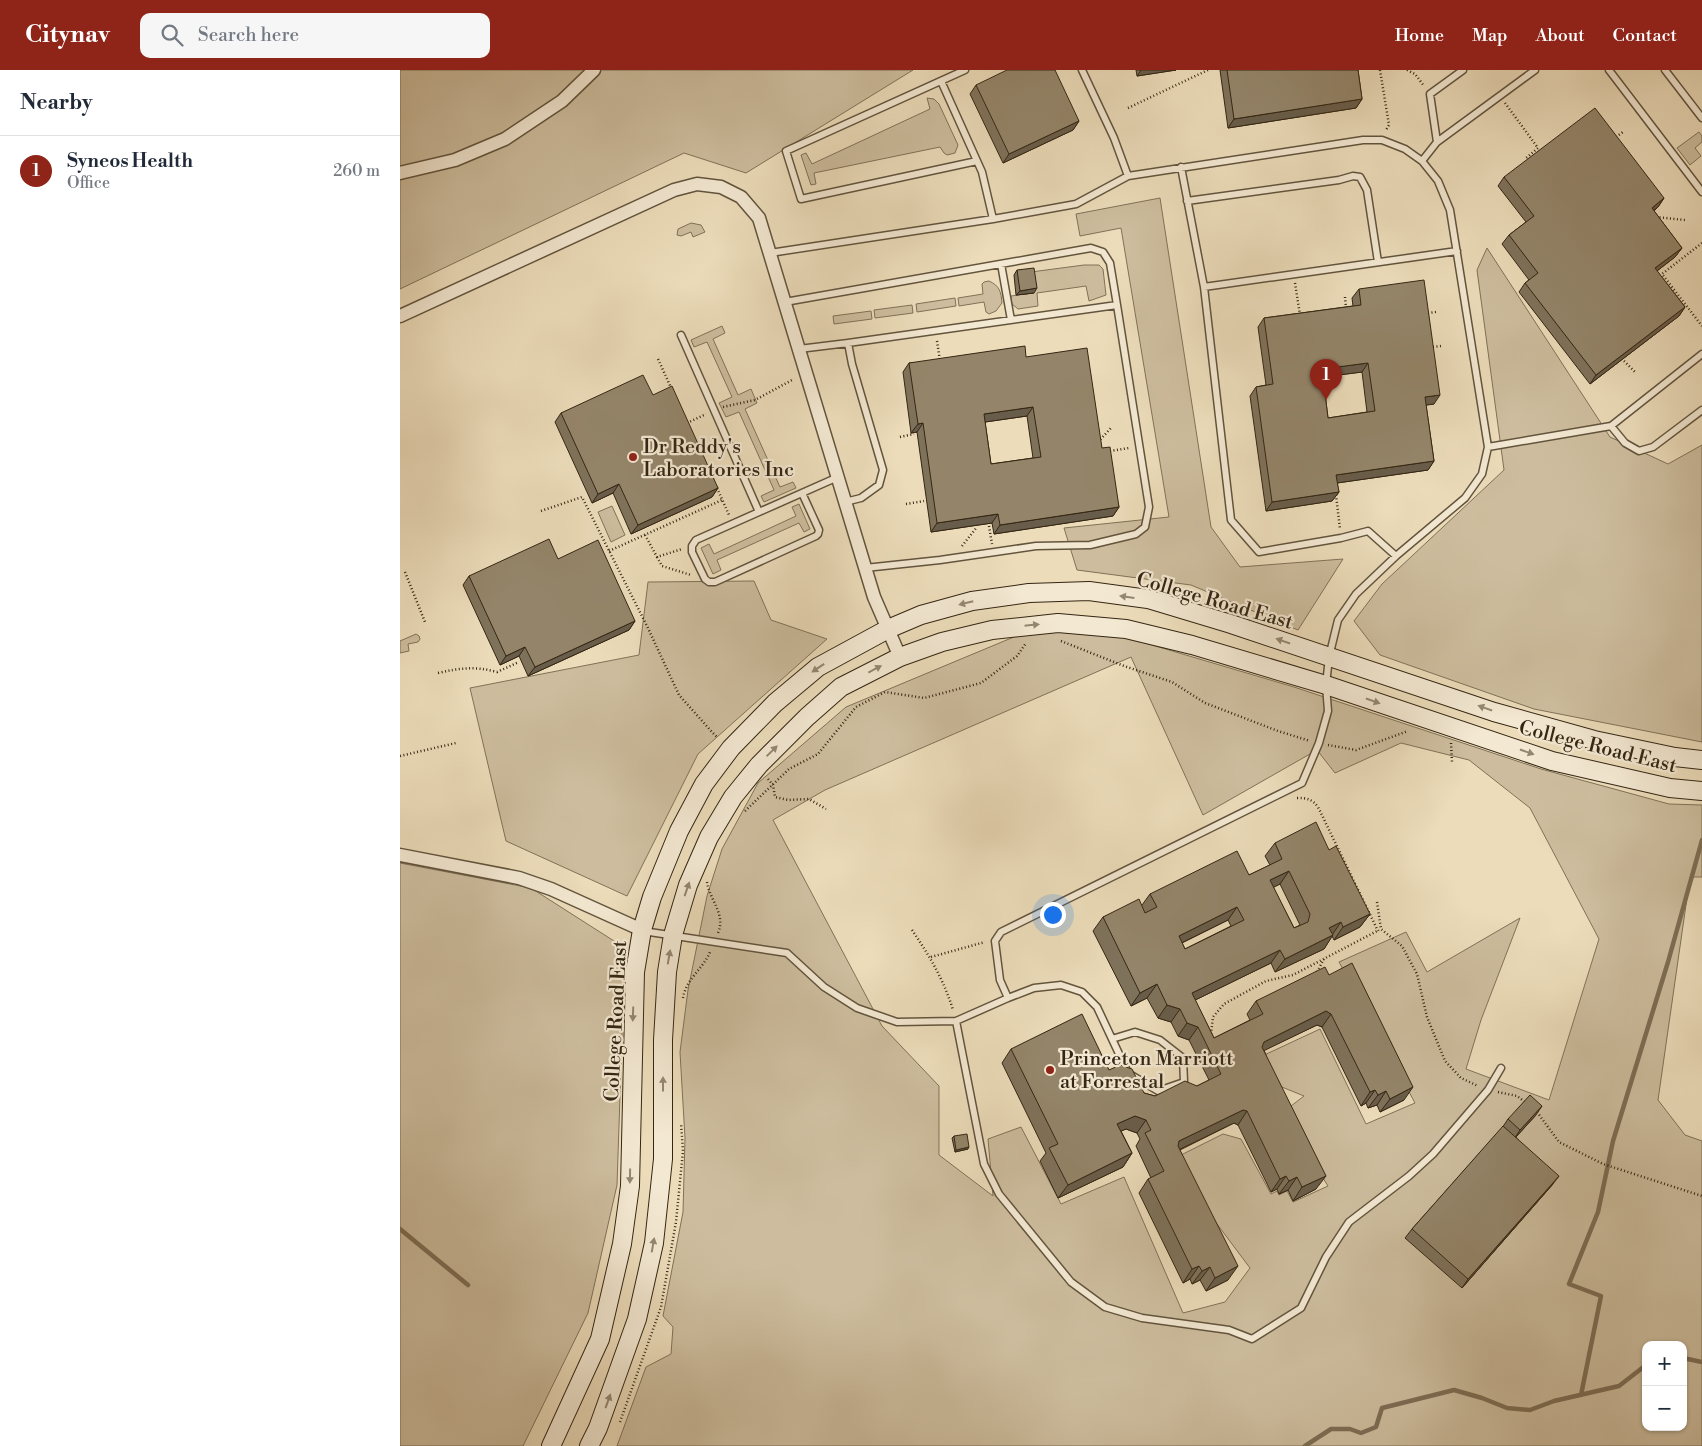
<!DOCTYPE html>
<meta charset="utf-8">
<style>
:root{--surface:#fff;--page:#f6f6f7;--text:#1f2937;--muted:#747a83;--line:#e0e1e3;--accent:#8f2418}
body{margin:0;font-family:"Libre Bodoni",serif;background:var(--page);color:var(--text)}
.controls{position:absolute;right:15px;bottom:15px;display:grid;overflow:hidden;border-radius:10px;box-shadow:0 1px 4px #0004}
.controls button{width:45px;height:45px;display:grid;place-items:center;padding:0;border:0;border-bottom:1px solid var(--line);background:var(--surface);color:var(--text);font:25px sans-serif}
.you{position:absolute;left:652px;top:844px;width:18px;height:18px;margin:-12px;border:4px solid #fff;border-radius:50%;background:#1a73e8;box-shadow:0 0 0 8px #1a73e833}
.badge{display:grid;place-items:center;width:32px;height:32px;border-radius:50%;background:var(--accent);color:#fff;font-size:16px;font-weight:700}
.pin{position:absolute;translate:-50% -41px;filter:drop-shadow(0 1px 2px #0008)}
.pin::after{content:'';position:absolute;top:26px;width:18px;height:15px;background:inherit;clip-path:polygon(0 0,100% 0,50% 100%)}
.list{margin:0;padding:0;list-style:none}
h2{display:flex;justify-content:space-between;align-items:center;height:65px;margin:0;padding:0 20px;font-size:21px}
h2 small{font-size:16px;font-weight:400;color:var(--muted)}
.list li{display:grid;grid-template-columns:32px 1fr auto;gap:15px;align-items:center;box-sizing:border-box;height:70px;padding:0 20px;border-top:1px solid var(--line)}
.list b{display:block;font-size:19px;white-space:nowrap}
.list p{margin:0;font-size:16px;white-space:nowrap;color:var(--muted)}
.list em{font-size:16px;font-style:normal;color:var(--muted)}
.icon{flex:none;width:28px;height:28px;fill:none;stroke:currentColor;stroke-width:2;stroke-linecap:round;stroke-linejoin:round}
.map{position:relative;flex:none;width:1302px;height:1376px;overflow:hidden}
header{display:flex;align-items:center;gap:30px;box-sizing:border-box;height:70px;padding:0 25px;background:var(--accent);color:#fff}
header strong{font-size:24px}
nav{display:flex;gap:28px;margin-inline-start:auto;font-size:18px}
.search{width:350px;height:45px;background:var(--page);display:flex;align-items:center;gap:12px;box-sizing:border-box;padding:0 18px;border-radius:10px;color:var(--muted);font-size:19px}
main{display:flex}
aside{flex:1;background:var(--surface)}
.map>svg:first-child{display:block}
</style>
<header>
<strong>Citynav</strong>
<div class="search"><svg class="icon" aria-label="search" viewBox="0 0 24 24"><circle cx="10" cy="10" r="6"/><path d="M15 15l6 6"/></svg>Search here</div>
<nav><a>Home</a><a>Map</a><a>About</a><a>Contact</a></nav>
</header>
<main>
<aside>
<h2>Nearby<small></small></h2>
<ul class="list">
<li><span class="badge">1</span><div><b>Syneos Health</b><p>Office</p></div><em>260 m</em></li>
</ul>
</aside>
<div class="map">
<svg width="1302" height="1376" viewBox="0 0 1302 1376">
<rect width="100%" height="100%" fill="#ecdcba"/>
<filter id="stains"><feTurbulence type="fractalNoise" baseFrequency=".004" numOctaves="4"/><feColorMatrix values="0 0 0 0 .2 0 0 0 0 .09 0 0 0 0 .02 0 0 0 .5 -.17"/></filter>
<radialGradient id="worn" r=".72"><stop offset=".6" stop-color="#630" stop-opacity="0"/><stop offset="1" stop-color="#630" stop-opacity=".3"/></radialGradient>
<path fill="#cdbd9e" stroke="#807258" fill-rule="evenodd" d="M0,0H513L346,103L284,83L0,219Z
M527,28L534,29L539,34L558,75L555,83L547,85L544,83L540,77L414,103L416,114L411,115L401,85L406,83L412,94L530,39Z
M1299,62L1302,66V72L1295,78L1301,86L1290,95L1277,78Z
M760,128L811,457L840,497L943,489L898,560L791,515L677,500L664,458L769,447L721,158L680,166L676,144Z
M291,153L301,155L305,162L293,167L291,162L281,166L277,165L278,159Z
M1087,178L1210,367L1268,394L1302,375V672L1134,639L980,585L954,551L982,514L1104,400L1077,200Z
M684,195H699L703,199L706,225L689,231L686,216L637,223L638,236L618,239L612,234L611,226L633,223L631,202Z
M589,211C600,216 601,222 602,233L596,241L589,244L586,242L584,232L559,236L558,228L583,224L582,214L584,212Z
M555,228L556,236L517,242L516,234Z
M512,235L513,243L475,248L474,240Z
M471,241L472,249L434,254L433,246Z
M322,256L325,263L313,269L338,325L351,319L357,333L345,339L380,417L393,412L396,418L364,432L361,426L374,420L339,342L326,347L319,333L332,327L307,272L294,277L291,270Z
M399,434L410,459L404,462L399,453L317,490L321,500L313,504L301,478L309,474L314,484L396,446L392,437Z
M212,436L225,465L211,472L198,442Z
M354,511L371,550L427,569L298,684L227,826L106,771L70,618L239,585L248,512Z
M633,559L725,567L894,617L1141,699L1269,734L1302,735V807H1290L1258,1030L1285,1065L1302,1071V1376H217L246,1297L271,1284L273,1257L263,1246L283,1142L285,1068L280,982L288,920L307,826L322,779L358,713L446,637ZM731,587L803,745L917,680L935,703L1001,673L1069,690L1130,738L1199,869L1149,1030L1066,999L1081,950L1120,848L1027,902L1006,862L939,892L1015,1033L966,1054L920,959L860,987L867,1011L904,1026L882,1043L928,1116L893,1132L887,1121L879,1125L877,1121L871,1124L841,1069L823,1064L779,1086L808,1142L850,1198L825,1232L783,1243L724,1107L661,1134L621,1057L588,1069L593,1126L539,1085V1016L482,956L373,750L425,720ZM1246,1275H1283V1357H1246Z
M16,564L19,566L20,569L18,572L8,574L9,581L0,583V571Z
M0,793L131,818L225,878L217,1115L188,1243L123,1376H0Z"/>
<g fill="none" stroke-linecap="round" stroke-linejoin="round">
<path stroke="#7d6e55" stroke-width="4.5" d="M0,1159L68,1215
M1283,1288L1302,1292
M1181,1325L1201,1226L1169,1214L1198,1142L1213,1071L1268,892L1302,770
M905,1376L931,1359H950L961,1363L976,1357L982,1338L1054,1320L1082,1328L1107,1338L1130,1340L1154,1331L1219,1316L1246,1295"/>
<defs>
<path id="lane" d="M565,0L386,81L401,129L577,91
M682,0L714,68L728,106
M1209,0L1302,122
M1265,0L1302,48
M541,11L582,102L593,149
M1037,72L1135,0
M1022,91L1037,72L1030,24L1063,0
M781,97L804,217L1057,181
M787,131L939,110L953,106L960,107L967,120L978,192
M601,194L611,250
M804,217L831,450L859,482L941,468L968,461L996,486
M385,232L691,178L703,182L710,193L717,235
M281,265L359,442L438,407
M399,279L448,273
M1211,356L1302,284
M1088,377L1211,356L1225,373L1239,381L1253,377L1302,340
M445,432L461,428L479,415L483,400L452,294L448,273L717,235L749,437L745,457L736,464L690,475L636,476L540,490L465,498
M359,442L296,470L292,476V482L305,509L309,512H315L416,466L418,464L419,460L402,423
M243,861L387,883L424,917L457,938L497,952L556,951L608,928L600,910L595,871L601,862L902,713L919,673L928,641L926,615L929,587L938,550L956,524L996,486L1065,428L1082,404L1088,377L1050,140L1038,111L1022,91L1005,79L982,70H963L728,106L676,134L593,149L370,183
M608,928L634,918L661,915L682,922L697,937L728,1003L758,1021L784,1012L783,988L760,970L735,962L712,969
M556,951L584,1094L599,1124L671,1212L705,1237L742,1248L829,1260L852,1269L901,1238L926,1187L949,1152L1009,1106L1033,1084L1088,1020L1101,998"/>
<path id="street" d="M0,103L55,90L105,69L162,31L194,0
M0,246L274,120L297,114L321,117L341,127L359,148L474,527L500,587
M0,785L119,808L151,819L242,860"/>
<path id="secondary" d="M151,1376L200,1269L222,1174L230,1116L235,902L242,860L252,827L279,761L304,714L331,678L375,633L418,597L488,559L521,545L572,531L629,523L689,521L748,529L831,554L1094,642L1194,670L1275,687L1302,690
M189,1376L198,1358L237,1249L254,1173L263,1089V970L267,902L273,865L288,815L309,767L333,727L359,695L407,647L441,617L500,587L542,572L592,560L658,553L726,559L792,575L926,615L1152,691L1270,718L1302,721"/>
</defs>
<use href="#lane" stroke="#62543d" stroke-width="9"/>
<use href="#street" stroke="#62543d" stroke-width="15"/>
<use href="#secondary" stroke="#342613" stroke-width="20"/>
<path stroke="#342613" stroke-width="2.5" stroke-dasharray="1 2.5" stroke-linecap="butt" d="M980,0L989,55L986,60
M1007,0L1015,4L1024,16
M1105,33L1138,78L1126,88
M728,38L808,0
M1216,67L1223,62
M1256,147L1285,150
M1302,173L1262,204L1302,256
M895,213L900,245
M945,227L946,238
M1028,243L1036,242
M537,271L540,291
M1033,277L1041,276
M258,289L272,320
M1224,291L1235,302
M323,337L355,330L394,309
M287,353L306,344
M500,367L514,364
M698,372L711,358
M710,381L729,378
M317,418L329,445
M936,425L940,459
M506,434L524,431
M141,441L182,427L247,556L279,625L312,662L318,668
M589,456L592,474
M245,465L257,487L282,479
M562,476L577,457
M209,481L322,430
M257,487L262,496L291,505
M5,502L25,552
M661,571L724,596L772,612L805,633L878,661L910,671
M38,603C60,598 75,596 97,602L119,592
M1051,673L1052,692
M928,675L956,680L1008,661
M0,686L56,673
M368,709L373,715L375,727L388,730L409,729L426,739
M897,728C907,728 912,729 918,737L978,861
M345,741L389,699L418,684L456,637L485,622L524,628L581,613L617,586L626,573
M307,812C310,831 326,844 318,863
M977,832L981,859L1002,876L1017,904L1027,947L1045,991L1061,1008L1078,1016
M512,860C529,885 544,910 553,940
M531,887L585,872
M917,902L924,889
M283,928C286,909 303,899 310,882
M811,964L813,947L824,934L866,911L893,905L979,860
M1098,1022L1117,1026L1125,1032
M1137,1042L1159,1072L1203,1094L1302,1126
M220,1352L261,1237L276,1152L283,1081L281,1053"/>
<use href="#lane" stroke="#f3e8d2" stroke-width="6"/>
<use href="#street" stroke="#f3e8d2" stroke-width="12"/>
<use href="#secondary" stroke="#f3e8d2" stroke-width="18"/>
</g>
<path fill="#7f725b" stroke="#342613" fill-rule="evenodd" d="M736,0H776L737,6Z
M820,0H958L962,29L956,38L828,58Z
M576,15L679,51L673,60L603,93L570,24Z
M1104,107L1264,128L1258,137L1254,141L1282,178L1275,187L1257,201L1285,237L1279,246L1190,314L1119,222L1125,213L1129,210L1102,174L1109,165L1126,152L1098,116Z
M617,200L634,223L616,225L614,205Z
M959,219L1034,334L1026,335L1034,391L1028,400L937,413L939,422L932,431L866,441L850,326L856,317L866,315L858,257L864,248L953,236L952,228ZM962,302L967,342L928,348L923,307Z
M626,287L702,378L719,437L713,446L594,464L592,453L531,462L517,362L511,363L503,302L509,293ZM627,346L633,388L591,394L585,352Z
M253,325L318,418L312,427L231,464L213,423L192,433L155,352L161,343Z
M158,489L235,551L229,560L128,606L119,586L100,595L63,515L69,506Z
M875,773L929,780L970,844L960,857L934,870L932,866L924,879L875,902L871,893L795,930L814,968L850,950L847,944L856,931L929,905L1004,1030L980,1042L977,1035L968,1038L966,1033L961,1036L922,957L917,955L864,980L916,1119L893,1131L888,1120L879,1124L877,1119L871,1122L838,1055L834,1053L780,1080L828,1210L806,1221L800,1210L792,1214L790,1209L783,1213L739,1123L748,1109L751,1108L736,1076L740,1069L737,1063L726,1059L721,1061L732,1083L723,1097L658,1128L640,1091L646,1083L602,993L611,979L709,1000L744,1023L755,1026L797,1016L809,1010L789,970L778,966L771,952L758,948L747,928L731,936L693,861L703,847L742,835L750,824L849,805L870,795L865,786ZM880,814L900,855L894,858L873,817ZM828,850L831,856L785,879L782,873Z
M1136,1045L1116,1067L1153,1114L1062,1218L1005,1168L1012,1159L1102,1058L1108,1049Z
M554,1066L568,1079L555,1082L552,1068Z"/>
<path fill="#685d4a" stroke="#342613" d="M741,0H776L737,6Z
M962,29L956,38L828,58L834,49Z
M679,51L673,60L603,93L609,84Z
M1264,128L1258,137L1245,147L1252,138Z
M1282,178L1275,187L1249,207L1255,198Z
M637,218L634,223L616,225L620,221Z
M1285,237L1279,246L1190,314L1196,305Z
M968,293L962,302L915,308L922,299Z
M1040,325L1034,334L1019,336L1025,327Z
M633,337L627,346L578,353L584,344Z
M523,353L517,362L511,363L518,354Z
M1034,391L1028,400L930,414L936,405Z
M219,414L213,423L192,433L198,424Z
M318,418L312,427L231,464L238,455Z
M939,422L932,431L866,441L872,432Z
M719,437L713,446L594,464L600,455Z
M598,444L592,453L531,462L537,453Z
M235,551L229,560L128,606L135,597Z
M125,577L119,586L100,595L106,586Z
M889,801L880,814L861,824L870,810Z
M837,837L828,850L769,879L779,866Z
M970,844L960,857L934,870L943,857Z
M941,852L932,865L929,858Z
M933,865L924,879L875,902L885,889Z
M880,880L871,893L783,936L792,923Z
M757,914L747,928L731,936L740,923Z
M767,935L780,939L771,952L758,948Z
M926,941L931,944L922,957L917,955L855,985L864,972Z
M787,953L798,957L789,970L778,966Z
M1013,1017L1004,1030L980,1042L990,1029Z
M975,1020L966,1033L961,1036L970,1022Z
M986,1021L977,1035L968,1038L978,1025Z
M1142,1036L1136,1045L1114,1069L1120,1060Z
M843,1040L847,1041L838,1055L834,1053L770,1084L779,1071Z
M735,1046L746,1050L737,1063L726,1059L708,1067L717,1054Z
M569,1077L568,1079L555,1082L556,1080Z
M732,1083L723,1097L658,1128L668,1115Z
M886,1106L877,1119L871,1122L880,1109Z
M926,1106L916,1119L893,1131L902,1117Z
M1159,1106L1153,1114L1062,1218L1068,1209Z
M897,1107L888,1120L879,1124L889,1111Z
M799,1196L790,1209L783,1213L792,1199Z
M838,1196L828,1210L806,1221L815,1208Z
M810,1197L800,1210L792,1214L802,1201Z"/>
<path fill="#94856a" stroke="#342613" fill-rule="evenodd" d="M607,0H655L679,51L609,84L576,15Z
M827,0H958L962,29L834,49Z
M1195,38L1264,128L1252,138L1282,178L1255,198L1285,237L1196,305L1125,213L1138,203L1109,165L1134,146L1104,107Z
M634,198L637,218L620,221L617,200Z
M1024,210L1040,325L1025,327L1034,391L936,405L939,422L872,432L856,317L873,314L864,248L961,235L959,219ZM968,293L975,341L928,348L922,299Z
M625,276L626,287L687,278L702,378L710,377L719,437L600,455L598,444L537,453L523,353L518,354L509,293ZM633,337L641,387L591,394L584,344Z
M243,305L253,325L272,316L318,418L238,455L219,414L198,424L161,343Z
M149,469L158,489L198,470L235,551L135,597L125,577L106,586L69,506Z
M916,752L929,780L936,776L970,844L943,857L941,852L929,858L933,865L885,889L880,880L792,923L814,968L863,944L856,931L925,897L929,905L952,893L1013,1017L990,1029L986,1021L978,1025L975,1020L970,1022L931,944L926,941L864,972L862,977L926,1106L902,1117L897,1107L889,1111L886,1106L880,1109L847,1041L843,1040L779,1071L778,1076L838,1196L815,1208L810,1197L802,1201L799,1196L792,1199L748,1109L764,1101L745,1063L751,1060L746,1050L735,1046L717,1054L732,1083L668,1115L649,1078L658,1074L611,979L682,944L709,1000L720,995L732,999L744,1023L755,1026L785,1011L797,1016L821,1004L798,957L787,953L780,939L767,935L757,914L740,923L703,847L739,829L745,843L757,837L750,824L837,781L849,805L882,789L875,773ZM889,801L910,844L908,852L894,858L870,810ZM837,837L844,850L785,879L779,866Z
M1130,1025L1142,1036L1120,1060L1108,1049Z
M1103,1056L1159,1106L1068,1209L1012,1159Z
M567,1064L569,1077L556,1080L554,1066Z"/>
<defs><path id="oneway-solid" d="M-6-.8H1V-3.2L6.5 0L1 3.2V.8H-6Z" transform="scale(1.25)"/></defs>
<g fill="#948772">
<use href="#oneway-solid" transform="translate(727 527) rotate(-172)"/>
<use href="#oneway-solid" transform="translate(566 533) rotate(166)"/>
<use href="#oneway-solid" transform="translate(632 555) rotate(-6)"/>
<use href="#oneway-solid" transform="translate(883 571) rotate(-161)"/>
<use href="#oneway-solid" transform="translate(418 598) rotate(146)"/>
<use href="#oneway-solid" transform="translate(475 599) rotate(-28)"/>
<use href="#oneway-solid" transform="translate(973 631) rotate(19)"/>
<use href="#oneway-solid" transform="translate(1085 638) rotate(-161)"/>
<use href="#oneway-solid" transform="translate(372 681) rotate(-44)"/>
<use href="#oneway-solid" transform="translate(1127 682) rotate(19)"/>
<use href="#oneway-solid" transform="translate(287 819) rotate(-71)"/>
<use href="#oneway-solid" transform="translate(269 887) rotate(-80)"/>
<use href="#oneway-solid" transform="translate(233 944) rotate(92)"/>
<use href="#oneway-solid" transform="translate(263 1014) rotate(-90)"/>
<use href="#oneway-solid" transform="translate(230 1106) rotate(91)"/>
<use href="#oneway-solid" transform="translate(253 1175) rotate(-80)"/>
<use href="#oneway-solid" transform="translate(208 1331) rotate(-70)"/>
</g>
<g fill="#8f2418" stroke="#f3e8d2" stroke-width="2">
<circle cx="233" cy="387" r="5"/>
<circle cx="650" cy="1000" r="5"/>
</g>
<g text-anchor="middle" stroke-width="4.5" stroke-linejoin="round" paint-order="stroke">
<g font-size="20" fill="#342613" stroke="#f3e8d2" text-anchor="start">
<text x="243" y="383">Dr Reddy's<tspan x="243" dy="23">Laboratories Inc</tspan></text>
<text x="660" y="995">Princeton Marriott<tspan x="660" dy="23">at Forrestal</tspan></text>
</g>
<g font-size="20" fill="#342613" stroke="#f3e8d2">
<text transform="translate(815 530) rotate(16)" y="7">College Road East</text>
<text transform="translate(1198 676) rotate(14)" y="7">College Road East</text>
<text transform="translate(215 951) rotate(-87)" y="7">College Road East</text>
</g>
</g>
<rect width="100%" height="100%" filter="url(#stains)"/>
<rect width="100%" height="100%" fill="url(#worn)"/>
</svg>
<div class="controls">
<button>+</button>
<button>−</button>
</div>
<div class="you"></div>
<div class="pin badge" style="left:926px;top:330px">1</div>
</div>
</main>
